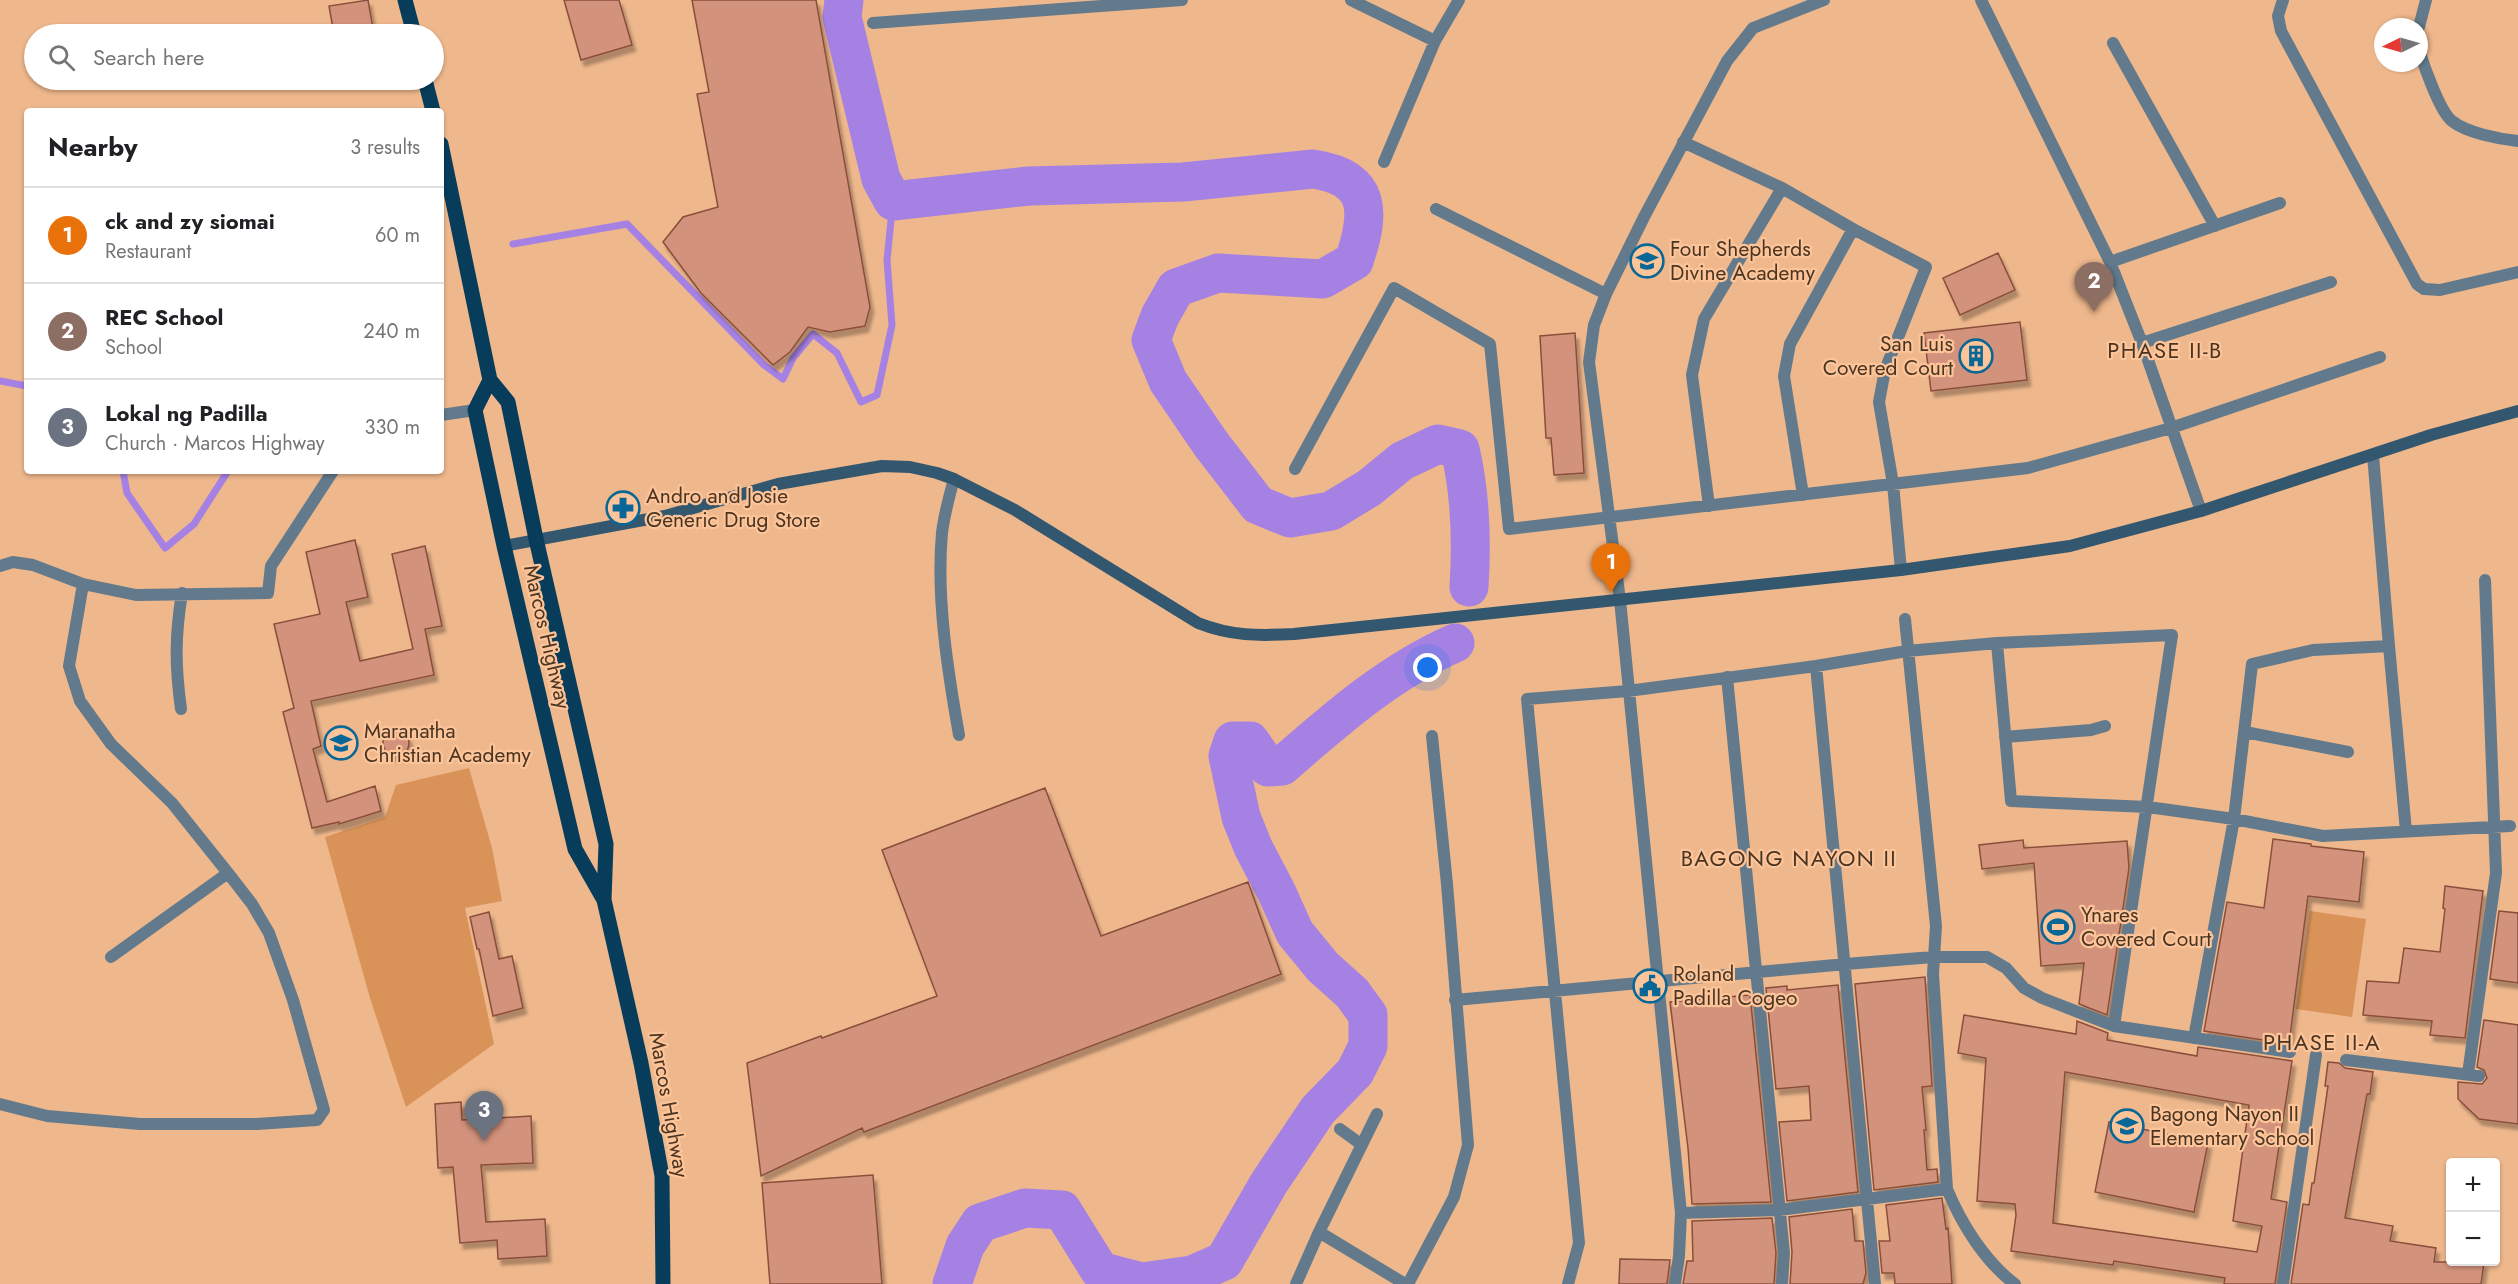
<!DOCTYPE html>
<meta charset="utf-8">
<style>
:root{--surface:#fff;--page:#f6f6f6;--text:#202124;--muted:#757577;--line:#e0e0e0;--accent:#111827}
body{margin:0;font-family:Jost,sans-serif;background:var(--page);color:var(--text)}
.controls{position:absolute;right:18px;bottom:18px;display:grid;overflow:hidden;border-radius:6px;box-shadow:0 2px 4px #0004}
.controls button{width:54px;height:54px;display:grid;place-items:center;padding:0;border:0;border-bottom:2px solid var(--line);background:var(--surface);color:var(--text);font:30px sans-serif}
.compass{position:absolute;left:2374px;top:18px;width:54px;height:54px;border-radius:50%;background:var(--surface);box-shadow:0 2px 4px #0004;rotate:265deg}
.you{position:absolute;left:1428px;top:668px;width:21px;height:21px;margin:-15px;border:4px solid #fff;border-radius:50%;background:#1a73e8;box-shadow:0 0 0 9px #1a73e833}
.badge{display:grid;place-items:center;width:39px;height:39px;border-radius:50%;background:var(--accent);color:#fff;font-size:20px;font-weight:700}
.pin{position:absolute;translate:-50% -50px;filter:drop-shadow(0 2px 3px #0008)}
.pin::after{content:'';position:absolute;top:32px;width:21px;height:18px;background:inherit;clip-path:polygon(0 0,100% 0,50% 100%)}
.list{margin:0;padding:0;list-style:none}
h2{display:flex;justify-content:space-between;align-items:center;height:78px;margin:0;padding:0 24px;font-size:26px}
h2 small{font-size:20px;font-weight:400;color:var(--muted)}
.list li{display:grid;grid-template-columns:39px 1fr auto;gap:18px;align-items:center;box-sizing:border-box;height:96px;padding:0 24px;border-top:2px solid var(--line)}
.list b{display:block;font-size:22px;white-space:nowrap}
.list p{margin:0;font-size:20px;white-space:nowrap;color:var(--muted)}
.list em{font-size:20px;font-style:normal;color:var(--muted)}
.icon{flex:none;width:33px;height:33px;fill:none;stroke:currentColor;stroke-width:2;stroke-linecap:round;stroke-linejoin:round}
.map{position:relative;flex:none;width:2518px;height:1284px;overflow:hidden}
.search{position:absolute;background:var(--surface);box-shadow:0 2px 4px #0004;left:24px;top:24px;width:420px;height:66px;display:flex;align-items:center;gap:15px;box-sizing:border-box;padding:0 21px;border-radius:33px;color:var(--muted);font-size:22px}
.panel{position:absolute;background:var(--surface);box-shadow:0 2px 4px #0004;left:24px;top:108px;width:420px;height:366px;border-radius:6px}
.map>svg:first-child{display:block}
</style>
<div class="map">
<svg width="2518" height="1284" viewBox="0 0 2518 1284">
<defs>
<filter id="shadow"><feDropShadow dx="3.5" dy="6" stdDeviation="1.5" flood-color="#0004"/></filter>
</defs>
<rect width="100%" height="100%" fill="#eeb78c"/>
<path fill="#d99257" d="M469,768L492,848L502,901L465,908L494,1044L406,1107L370,998L325,837L385,817L396,785Z
M2310,911L2366,919L2352,1017L2296,1009Z"/>
<g fill="none" stroke-linecap="round" stroke-linejoin="round">
<path stroke="#a581e4" stroke-width="7" d="M513,244L627,224L764,365L783,379L793,358L813,334L837,353L861,402L877,395L892,325L887,260L893,201
M0,381L27,386
M123,471L127,493L165,548L194,524L228,471"/>
<path stroke="#a581e4" stroke-width="39" d="M844,0L842,17L881,179L893,201L1029,186L1183,182L1313,169C1373,178 1370,213 1354,261L1323,279L1218,273L1176,288L1160,316L1151,340L1168,381L1211,444L1258,505L1290,518L1331,511L1369,488L1402,461L1438,444L1460,449C1471,496 1472,540 1469,587
M952,1284L965,1246L980,1223L1025,1208L1062,1210L1100,1271L1142,1282L1192,1275L1224,1261L1269,1183L1318,1110L1355,1072L1368,1046V1015L1352,993L1323,967L1295,933L1277,893L1253,847L1241,817L1228,756L1233,741H1250L1268,767L1282,766C1336,719 1389,672 1455,643"/>
</g>
<path fill="#d3927c" stroke="#8a4f3b" stroke-width="1.5" fill-rule="evenodd" filter="url(#shadow)" d="M368,0L374,34H334L329,6Z
M564,0H619L632,45L581,60Z
M692,0H816L870,307L865,326L830,332L808,327L790,352L773,365L701,293L663,242L683,217L718,207L697,94L709,92Z
M1998,253L2015,290L1960,315L1943,278Z
M2020,322L2027,380L1931,391L1924,333Z
M1575,333L1584,473L1554,475L1551,438H1546L1540,336Z
M355,540L368,597L346,602L360,661L413,649L392,554L425,546L442,626L425,629L434,675L311,701L321,746L313,749L327,802L375,786L381,811L339,824V822L312,828L283,712L294,708L274,624L320,614L306,552Z
M383 743a13 13 0 1 1 26 0a13 13 0 1 1-26 0Z
M1045,788L1101,936L1248,882L1281,974L864,1132L862,1128L761,1176L747,1063L821,1036L822,1038L937,996L882,850Z
M2273,839L2311,844V846L2364,852L2359,902L2308,896L2289,1044L2204,1031L2227,902L2264,908Z
M2023,840L2024,848L2127,841L2129,868L2107,1015L2079,1004L2084,963L2041,966L2034,863L1982,869L1979,845Z
M2445,886L2483,891L2465,1038L2430,1035L2432,1021L2363,1015L2367,981L2399,983L2404,948L2440,952L2445,909L2443,908Z
M2499,911L2518,913V983L2490,979Z
M489,912L499,959L512,956L523,1008L493,1016L479,949H477L470,917Z
M1925,977L1932,1086L1922,1087L1926,1130H1924L1927,1170L1937,1169L1938,1182L1874,1190L1855,984Z
M1838,985L1858,1192L1787,1201L1779,1122L1811,1120L1809,1086L1776,1089L1766,988L1787,986V990Z
M1750,995L1771,1202L1692,1204L1688,1148L1670,1002Z
M1964,1015L2076,1034L2077,1021L2108,1033L2107,1040L2113,1041L2197,1056L2198,1047L2292,1061L2271,1199L2287,1202L2275,1284H2224L2225,1278L2114,1261L2113,1265L2011,1251L2016,1215L2015,1204L1977,1201L1986,1058L1958,1053ZM2065,1072L2249,1105L2233,1221L2262,1226L2257,1252L2053,1223Z
M2484,1020L2518,1025V1124L2479,1119L2458,1099V1082L2482,1084L2487,1078L2484,1070L2477,1067Z
M2328,1062L2339,1063L2345,1068L2373,1072L2370,1094H2367L2345,1218L2393,1226L2390,1241L2436,1248L2434,1262H2484L2481,1284H2291L2303,1204L2309,1205L2312,1183H2314L2328,1086H2325Z
M461,1102L462,1120L531,1116L533,1163L481,1165L486,1222L545,1219L547,1256L498,1259L497,1240L460,1243L453,1167L438,1168L435,1104Z
M2109,1122L2208,1143L2194,1212L2095,1192Z
M873,1175L882,1284H770L762,1183Z
M1942,1198L1946,1229L1948,1228L1952,1284H1895L1894,1273H1882L1879,1241H1890L1886,1205Z
M1852,1209L1855,1241H1863L1866,1273L1863,1284H1790L1792,1252L1789,1217Z
M1772,1218L1776,1253L1774,1284H1683L1687,1261H1693L1692,1221Z
M1620,1259L1670,1260L1667,1284H1619Z"/>
<g fill="none" stroke-linecap="round" stroke-linejoin="round">
<path stroke="#627a8b" stroke-width="12" d="M1351,0L1435,41
M1981,0L2110,262L2142,343L2201,511
M2283,0L2278,16L2281,31L2417,284L2424,289L2440,290L2518,272
M873,23L1182,0
M2419,27L2426,0
M2113,43L2215,226
M2419,50C2424,66 2440,112 2452,121C2467,133 2499,139 2518,141
M1683,142L1782,188L1853,229L1926,267L1885,370L1879,402L1893,484L1901,570
M1384,162L1435,41L1459,0
M1436,209L1606,294
M2110,262L2280,203
M2142,343L2331,282
M441,415L475,410
M2373,455L2389,646
M1295,469L1394,288L1490,344L1509,529L2028,468L2171,428L2380,357
M954,479C949,497 944,515 942,533C936,597 948,673 959,735
M1803,495L1784,376L1790,344L1853,229
M1709,506L1692,375L1704,319L1782,188
M0,566L13,562L33,565L83,584L136,595L268,593L271,566L333,471
M1905,619L1936,926L1933,974L1947,1189C1961,1223 1985,1262 2015,1284
M1997,643L2011,801L2148,807L2234,819L2323,836L2510,826
M1816,666L1875,1284
M1727,677L1784,1253L1782,1284
M181,709C175,665 175,636 182,593
M2245,732L2348,752
M2005,737L2091,730L2105,726
M111,957L228,873
M1455,1000L1846,964L1933,957H1987L2006,968L2024,988L2042,998L2114,1026L2290,1052
M2194,1038L2234,819L2252,664L2313,650L2389,646L2406,831
M2346,1060L2479,1076
M2468,1074L2496,873L2485,580
M0,1104L47,1116L140,1124H257L317,1120L324,1110L293,1000L269,933L252,904L228,873L172,803L111,744L80,701L69,666L83,584
M1340,1129L1362,1145
M1681,1213L1779,1210L1947,1189
M1319,1232L1405,1284
M1296,1284L1319,1232L1377,1114
M1408,1284L1454,1197L1468,1145L1447,884L1432,736
M1568,1284L1579,1243L1527,699L1628,691L1816,666L1907,651L1997,643L2172,635L2114,1026
M1675,1284L1679,1256L1681,1213L1620,600L1589,362L1594,325L1606,294L1644,217L1727,61L1753,28L1824,0
M2283,1284L2316,1055"/>
<path stroke="#32576f" stroke-width="12" d="M504,546L665,516L778,484L882,466L910,467L937,473L954,479L1015,510L1198,623C1231,636 1258,636 1294,634L1901,570L2070,546L2201,511L2431,435L2518,411"/>
<path stroke="#073d5a" stroke-width="15" d="M405,0L414,34
M425,80L433,111
M441,144L490,380L508,402L536,539L606,844L604,900L641,1063L662,1176L663,1284
M490,380L475,410L504,546L575,849L604,900"/>
</g>
<defs>
<symbol id="school-ring" viewBox="-11 -11 22 22"><circle r="9.5" fill="#fcc498" stroke="#086796" stroke-width="1.5"/><path d="M0-5L7-2L0 1L-7-2ZM-4 1L0 2.5L4 1V4Q0 6-4 4Z" fill="#086796"/></symbol>
<symbol id="building-ring" viewBox="-11 -11 22 22"><circle r="9.5" fill="#fcc498" stroke="#086796" stroke-width="1.5"/><path d="M-4-6H4V6H1V3H-1V6H-4ZM-2.5-4.3h1.7v1.8h-1.7ZM.8-4.3h1.7v1.8H.8ZM-2.5-1h1.7V.8h-1.7ZM.8-1h1.7V.8H.8Z" fill="#086796"/></symbol>
<symbol id="pharmacy-ring" viewBox="-11 -11 22 22"><circle r="9.5" fill="#fcc498" stroke="#086796" stroke-width="1.5"/><path d="M-2-6h4v4h4v4h-4v4h-4v-4h-4v-4h4Z" fill="#086796"/></symbol>
<symbol id="stadium-ring" viewBox="-11 -11 22 22"><circle r="9.5" fill="#fcc498" stroke="#086796" stroke-width="1.5"/><path d="M0-5a6.5 5 0 1 0 0 10a6.5 5 0 1 0 0-10ZM-3.5-1.8h7v3.6h-7Z" fill="#086796"/></symbol>
<symbol id="civic-ring" viewBox="-11 -11 22 22"><circle r="9.5" fill="#fcc498" stroke="#086796" stroke-width="1.5"/><path d="M-.6-6.5H3V-4.5H.6V-3L4-1V1h2V6H-6V1h2V-1L-.6-3ZM-1.2 2.5V6h2.4V2.5Z" fill="#086796"/></symbol>
</defs>
<g fill-rule="evenodd">
<use href="#school-ring" x="1628" y="242" width="38" height="38"/>
<use href="#building-ring" x="1957" y="337" width="38" height="38"/>
<use href="#pharmacy-ring" x="604" y="489" width="38" height="38"/>
<use href="#school-ring" x="322" y="724" width="38" height="38"/>
<use href="#stadium-ring" x="2039" y="908" width="38" height="38"/>
<use href="#civic-ring" x="1631" y="967" width="38" height="38"/>
<use href="#school-ring" x="2108" y="1107" width="38" height="38"/>
</g>
<g text-anchor="middle" stroke-width="4.5" stroke-linejoin="round" paint-order="stroke">
<g font-size="21" fill="#4a3422" stroke="#fcc498" text-anchor="start">
<text x="1670" y="256">Four Shepherds<tspan x="1670" dy="24">Divine Academy</tspan></text>
<text x="1953" y="351" text-anchor="end">San Luis<tspan x="1953" dy="24">Covered Court</tspan></text>
<text x="646" y="503">Andro and Josie<tspan x="646" dy="24">Generic Drug Store</tspan></text>
<text x="364" y="738">Maranatha<tspan x="364" dy="24">Christian Academy</tspan></text>
<text x="2081" y="922">Ynares<tspan x="2081" dy="24">Covered Court</tspan></text>
<text x="1673" y="981">Roland<tspan x="1673" dy="24">Padilla Cogeo</tspan></text>
<text x="2150" y="1121">Bagong Nayon II<tspan x="2150" dy="24">Elementary School</tspan></text>
</g>
<g font-size="21" fill="#4a3422" stroke="#fcc498">
<text transform="translate(547 637) rotate(77)" y="7">Marcos Highway</text>
<text transform="translate(669 1105) rotate(80)" y="7">Marcos Highway</text>
</g>
<g font-size="22" letter-spacing="1.5" fill="#4a3422" stroke="#fcc498">
<text x="2165" y="358">PHASE II-B</text>
<text x="1789" y="866">BAGONG NAYON II</text>
<text x="2322" y="1050">PHASE II-A</text>
</g>
</g>
</svg>
<div class="controls">
<button>+</button>
<button>−</button>
</div>
<svg class="compass" viewBox="-18 -18 36 36"><path d="M0-13l5 13h-10z" fill="#e53935"/><path d="M0 13l5-13h-10z" fill="#757577"/></svg>
<div class="you"></div>
<div class="pin badge" style="left:1611px;top:593px;background:#e8710a">1</div>
<div class="pin badge" style="left:2094px;top:312px;background:#8d6e63">2</div>
<div class="pin badge" style="left:484px;top:1141px;background:#6b7280">3</div>
<div class="search"><svg class="icon" aria-label="search" viewBox="0 0 24 24"><circle cx="10" cy="10" r="6"/><path d="M15 15l6 6"/></svg>Search here</div>
<section class="panel">
<h2>Nearby<small>3 results</small></h2>
<ul class="list">
<li><span class="badge" style="background:#e8710a">1</span><div><b>ck and zy siomai</b><p>Restaurant</p></div><em>60 m</em></li>
<li><span class="badge" style="background:#8d6e63">2</span><div><b>REC School</b><p>School</p></div><em>240 m</em></li>
<li><span class="badge" style="background:#6b7280">3</span><div><b>Lokal ng Padilla</b><p>Church · Marcos Highway</p></div><em>330 m</em></li>
</ul>
</section>
</div>
